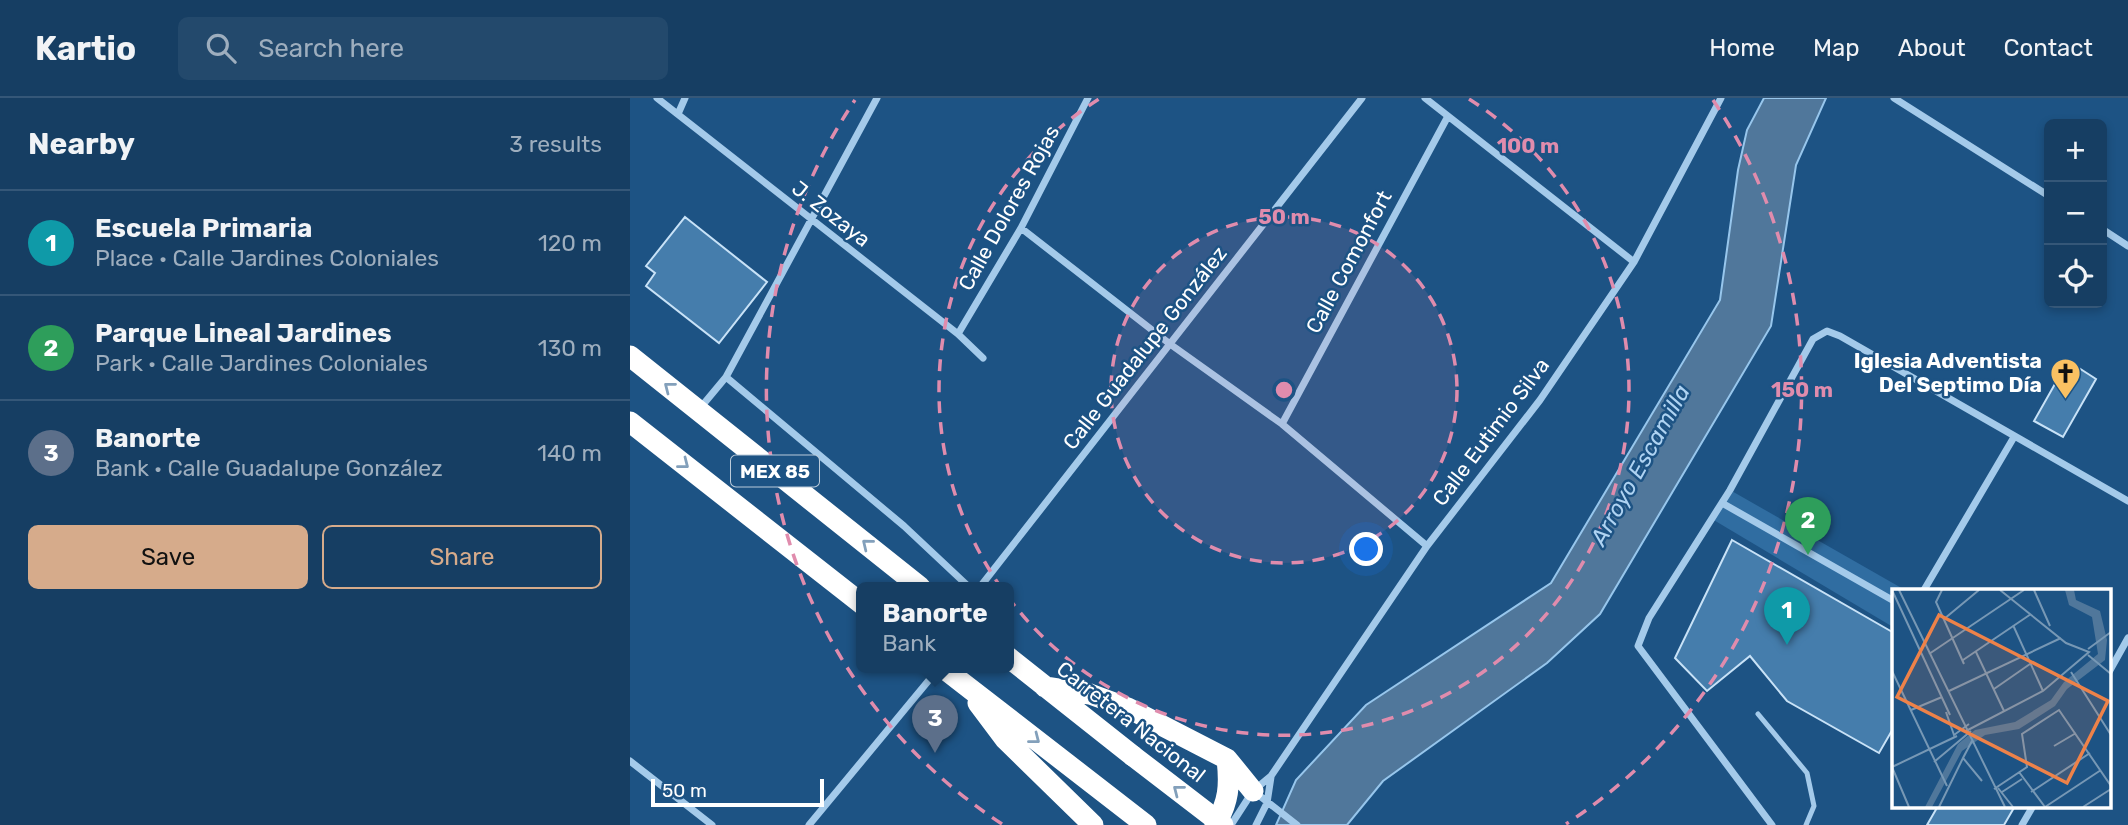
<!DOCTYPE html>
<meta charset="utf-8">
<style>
:root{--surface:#163e63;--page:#23496c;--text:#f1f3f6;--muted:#9eaebe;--line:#355778;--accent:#d6ab8b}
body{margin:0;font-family:Rubik,sans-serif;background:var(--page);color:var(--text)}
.controls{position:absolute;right:21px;top:21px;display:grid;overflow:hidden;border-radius:10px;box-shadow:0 4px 10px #0003}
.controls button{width:63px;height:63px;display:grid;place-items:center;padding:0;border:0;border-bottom:2px solid var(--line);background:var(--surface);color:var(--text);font:35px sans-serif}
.scale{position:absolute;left:21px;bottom:18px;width:173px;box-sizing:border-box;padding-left:7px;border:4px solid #fff;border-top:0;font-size:19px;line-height:24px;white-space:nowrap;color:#fff;-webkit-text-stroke:5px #1d5384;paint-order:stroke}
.you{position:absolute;left:737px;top:452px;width:24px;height:24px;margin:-18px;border:5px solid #fff;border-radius:50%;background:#1a73e8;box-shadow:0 0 0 10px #1a73e833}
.badge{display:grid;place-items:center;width:46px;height:46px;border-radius:50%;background:var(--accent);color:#fff;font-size:23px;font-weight:700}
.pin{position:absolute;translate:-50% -58px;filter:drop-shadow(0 2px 4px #0008)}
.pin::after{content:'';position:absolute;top:37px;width:24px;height:21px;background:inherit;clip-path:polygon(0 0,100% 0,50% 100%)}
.popup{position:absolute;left:226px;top:484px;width:158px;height:91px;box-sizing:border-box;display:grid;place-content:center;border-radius:10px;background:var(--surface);filter:drop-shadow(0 2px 5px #0005);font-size:23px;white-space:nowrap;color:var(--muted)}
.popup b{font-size:26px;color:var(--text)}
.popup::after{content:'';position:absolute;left:50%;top:100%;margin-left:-14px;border:14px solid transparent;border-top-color:var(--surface)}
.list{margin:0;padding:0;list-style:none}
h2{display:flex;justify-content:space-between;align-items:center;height:91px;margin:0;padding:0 28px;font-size:30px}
h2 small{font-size:23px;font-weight:400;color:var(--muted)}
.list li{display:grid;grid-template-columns:46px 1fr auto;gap:21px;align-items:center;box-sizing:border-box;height:105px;padding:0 28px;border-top:2px solid var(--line)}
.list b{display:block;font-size:26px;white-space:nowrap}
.list p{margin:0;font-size:23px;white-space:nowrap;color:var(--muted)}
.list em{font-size:23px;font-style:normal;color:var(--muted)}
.actions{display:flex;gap:14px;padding:21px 28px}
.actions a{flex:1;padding:16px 0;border:2px solid var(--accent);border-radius:10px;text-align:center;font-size:24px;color:var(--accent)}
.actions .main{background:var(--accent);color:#111}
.icon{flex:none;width:38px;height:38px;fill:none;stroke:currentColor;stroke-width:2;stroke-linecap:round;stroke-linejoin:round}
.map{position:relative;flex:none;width:1498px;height:727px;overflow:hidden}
header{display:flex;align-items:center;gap:42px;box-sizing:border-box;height:98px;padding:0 35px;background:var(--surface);border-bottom:2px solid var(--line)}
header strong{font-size:33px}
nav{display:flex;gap:38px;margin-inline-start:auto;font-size:24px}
.search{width:490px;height:63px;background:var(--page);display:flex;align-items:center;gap:18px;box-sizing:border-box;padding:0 24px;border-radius:10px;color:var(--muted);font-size:26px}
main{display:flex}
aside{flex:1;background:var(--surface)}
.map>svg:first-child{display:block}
</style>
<header>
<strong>Kartio</strong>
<div class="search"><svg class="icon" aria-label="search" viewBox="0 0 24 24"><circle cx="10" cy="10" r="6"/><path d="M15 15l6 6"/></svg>Search here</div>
<nav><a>Home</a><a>Map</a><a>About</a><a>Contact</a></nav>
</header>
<main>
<aside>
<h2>Nearby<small>3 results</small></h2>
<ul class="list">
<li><span class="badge" style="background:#0f9aa8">1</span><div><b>Escuela Primaria</b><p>Place · Calle Jardines Coloniales</p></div><em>120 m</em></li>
<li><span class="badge" style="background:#2e9e5b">2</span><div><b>Parque Lineal Jardines</b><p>Park · Calle Jardines Coloniales</p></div><em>130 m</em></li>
<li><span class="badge" style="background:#5c6f8a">3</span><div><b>Banorte</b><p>Bank · Calle Guadalupe González</p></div><em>140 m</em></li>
</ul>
<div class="actions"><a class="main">Save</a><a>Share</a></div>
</aside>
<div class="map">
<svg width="1498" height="727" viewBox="0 0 1498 727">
<rect width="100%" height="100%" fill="#1d5384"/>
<path fill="#306da1" d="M1100,392L1275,492H1264L1263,529L1082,421Z"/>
<path fill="#50779b" stroke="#97c6ec" stroke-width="2" d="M1134,0H1196L1166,67L1141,228L970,516L917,565L753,683L717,727H646L666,682L736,607L921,485L1090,202L1108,72L1117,32Z"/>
<path fill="#457dac" stroke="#c8e2f7" stroke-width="2" d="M55,119L137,184L89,245L16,188L25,175L16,168Z
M1438,263L1466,281L1433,339L1404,323Z
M1102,442L1264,535V629L1249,655L1157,603L1120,558L1077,593L1045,560Z
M1308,708H1385L1374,727H1297Z"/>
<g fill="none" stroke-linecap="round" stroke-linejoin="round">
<path stroke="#a4caea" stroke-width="5" d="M1128,616L1177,675L1184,708L1176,727"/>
<path stroke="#a4caea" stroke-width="7" d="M27,0L328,236L353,260
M795,0L1004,164
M1264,0L1419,98
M48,16L55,0
M391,130L540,246L652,326L797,448
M1472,131L1498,148
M328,236L391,130L458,0
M96,279L274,428L339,489
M71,309L96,279L247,0
M652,326L817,20
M1092,405L1264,503
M350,489L732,0
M1294,492L1384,339
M1479,574L1498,540
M0,663L82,727
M626,695L667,727
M179,727L309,570
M601,727L623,693L641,678L797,448L910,302L1004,164L1091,0
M626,727L637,705L641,679
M1142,727L1008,548L1019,520L1100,392L1183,241L1197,233L1210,238L1498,403
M1392,727L1403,708"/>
<path stroke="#fff" stroke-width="21" d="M0,258L290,489
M0,324L232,506
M378,559L503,658
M312,569L516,727
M415,589L460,596L498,610L597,661L623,693
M348,605L375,641L463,727
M585,727C599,704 600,687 597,661"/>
<path stroke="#fff" stroke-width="21" d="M503,658L593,727"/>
</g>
<defs><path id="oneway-chevron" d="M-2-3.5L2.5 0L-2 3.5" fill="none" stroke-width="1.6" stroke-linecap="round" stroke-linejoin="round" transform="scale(1.75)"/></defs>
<g stroke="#83a0bb">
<use href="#oneway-chevron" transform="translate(39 289) rotate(-142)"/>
<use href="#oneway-chevron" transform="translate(54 366) rotate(38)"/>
<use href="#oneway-chevron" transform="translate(237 446) rotate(-141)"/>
<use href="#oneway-chevron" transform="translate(405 641) rotate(38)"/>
<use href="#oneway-chevron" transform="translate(548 692) rotate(-142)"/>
</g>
<circle cx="654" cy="292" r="173" fill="#e08cad" fill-opacity=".12"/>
<g fill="none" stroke="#e08cad" stroke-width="3.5" stroke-dasharray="12 9">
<circle cx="654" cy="292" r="173"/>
<path d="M839 1A345 345 0 1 1 469 1"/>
<path d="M372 726A518 518 0 0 1 225 2M1083 2A518 518 0 0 1 936 726"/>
</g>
<defs>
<symbol id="church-pin" viewBox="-11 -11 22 30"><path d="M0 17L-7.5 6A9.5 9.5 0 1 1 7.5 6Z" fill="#fac162" stroke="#1d5384"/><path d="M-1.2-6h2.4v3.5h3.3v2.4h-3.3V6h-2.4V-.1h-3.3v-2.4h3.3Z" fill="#111"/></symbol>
</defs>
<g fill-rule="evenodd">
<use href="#church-pin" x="1418" y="258" width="35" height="47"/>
</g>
<g text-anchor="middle" stroke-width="5" stroke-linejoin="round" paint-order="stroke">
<rect fill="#1d5384" stroke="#bbcbda" stroke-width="2" x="101" y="357.5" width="88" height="31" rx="5"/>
<g font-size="19" font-weight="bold" fill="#fff">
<text x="145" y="380">MEX 85</text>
</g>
<g font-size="21" fill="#fff" stroke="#1d5384">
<text transform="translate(379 110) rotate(-61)" y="7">Calle Dolores Rojas</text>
<text transform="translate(201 116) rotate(38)" y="7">J. Zozaya</text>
<text transform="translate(719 164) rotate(-62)" y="7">Calle Comonfort</text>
<text transform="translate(515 250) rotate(-52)" y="7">Calle Guadalupe González</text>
<text transform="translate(861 334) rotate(-53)" y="7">Calle Eutimio Silva</text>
<text transform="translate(501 624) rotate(38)" y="7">Carretera Nacional</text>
</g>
<g font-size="21" font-weight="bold" fill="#fff" stroke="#1d5384" text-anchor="end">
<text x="1412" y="270">Iglesia Adventista<tspan x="1412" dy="24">Del Septimo Día</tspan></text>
</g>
<g font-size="23" font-style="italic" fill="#afd3f2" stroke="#1d5384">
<text transform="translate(1010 367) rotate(-61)" y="8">Arroyo Escamilla</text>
</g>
</g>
<g transform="translate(1262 491)">
<rect width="219" height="219" fill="#1d5384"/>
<path d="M173,1H182L184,11L208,22L215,51L213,71L175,100L163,117L127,140L93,146L70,162L40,218H33L66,155L83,141L123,133L159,111L172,93L206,65L200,28L177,16Z" fill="#50779b"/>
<path fill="none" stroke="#7798b5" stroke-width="2" d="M0,1L58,126M7,1L113,218M50,1L44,13L72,75M142,1L158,37M52,30L87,1M121,36L151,102M196,60L219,43M84,63L112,122M37,65L132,1M196,66L219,85M71,71L139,25M0,82L55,197M179,83L219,146M102,100L138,75M57,102L169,49M19,121L50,108M54,123L62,146L77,135M74,142L151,102L197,63L174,54L108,1M80,152L71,169L90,192M162,157L184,144M42,173L79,142M0,178L65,147M0,178L17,218M127,183L153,218M106,199L121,218M102,200L135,178L130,145L167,121L219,197M110,203L130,190M139,203L198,164M47,218L71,169M153,218L209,181M191,218L219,200"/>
<path fill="#ee8249" fill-opacity="0.15" stroke="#ee8249" stroke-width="3.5" d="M47,26L216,112L175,194L5,108Z"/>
<rect width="219" height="219" fill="none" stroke="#fff" stroke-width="3.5"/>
</g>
<circle cx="654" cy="292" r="10" fill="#e08cad" stroke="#1d5384" stroke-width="3.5"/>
<g font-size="21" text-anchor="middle" font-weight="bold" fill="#e08cad" stroke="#1d5384" stroke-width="5" stroke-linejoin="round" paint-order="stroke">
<text x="898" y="55">100 m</text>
<text x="654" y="126">50 m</text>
<text x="1172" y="299">150 m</text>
</g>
</svg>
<div class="controls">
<button>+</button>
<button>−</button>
<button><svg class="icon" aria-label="locate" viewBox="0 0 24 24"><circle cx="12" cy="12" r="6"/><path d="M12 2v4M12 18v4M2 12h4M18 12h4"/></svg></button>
</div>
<div class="scale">50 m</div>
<div class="you"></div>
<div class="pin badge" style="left:1157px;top:547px;background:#0f9aa8">1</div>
<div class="pin badge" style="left:1178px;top:457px;background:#2e9e5b">2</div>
<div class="pin badge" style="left:305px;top:655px;background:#5c6f8a">3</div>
<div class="popup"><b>Banorte</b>Bank</div>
</div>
</main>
